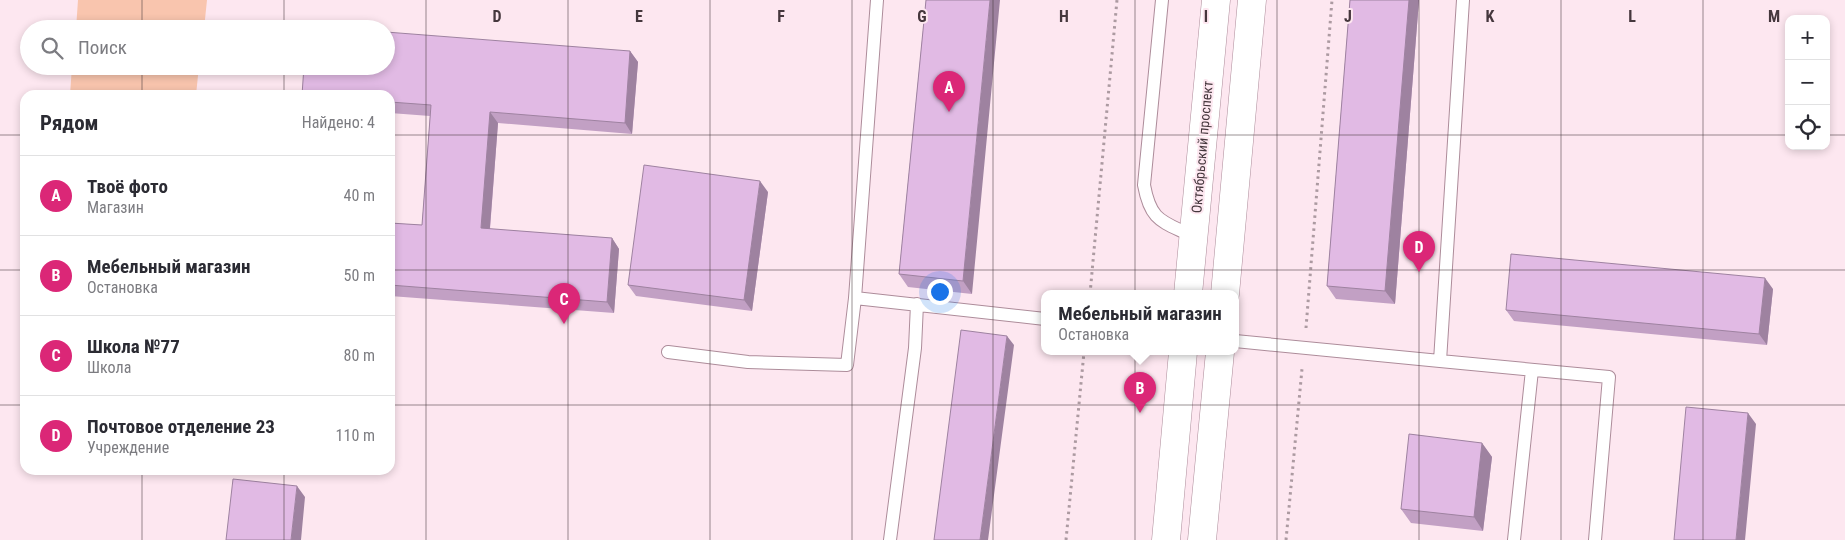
<!DOCTYPE html>
<html lang="ru">
<meta charset="utf-8">
<style>
:root{--surface:#fff;--page:#f7f7f7;--text:#2b2b33;--muted:#7c7c81;--line:#e1e1e2;--accent:#db2777}
body{margin:0;font-family:"Roboto Condensed",sans-serif;background:var(--page);color:var(--text)}
.controls{position:absolute;right:15px;top:15px;display:grid;overflow:hidden;border-radius:10px;box-shadow:0 2px 8px #0003}
.controls button{width:45px;height:45px;display:grid;place-items:center;padding:0;border:0;border-bottom:1px solid var(--line);background:var(--surface);color:var(--text);font:25px sans-serif}
.you{position:absolute;left:939px;top:291px;width:18px;height:18px;margin:-12px;border:4px solid #fff;border-radius:50%;background:#1a73e8;box-shadow:0 0 0 8px #1a73e833}
.badge{display:grid;place-items:center;width:32px;height:32px;border-radius:50%;background:var(--accent);color:#fff;font-size:16px;font-weight:700}
.pin{position:absolute;translate:-50% -41px;filter:drop-shadow(0 1px 2px #0008)}
.pin::after{content:'';position:absolute;top:26px;width:18px;height:15px;background:inherit;clip-path:polygon(0 0,100% 0,50% 100%)}
.popup{position:absolute;left:1041px;top:290px;width:198px;height:65px;box-sizing:border-box;display:grid;place-content:center;border-radius:10px;background:var(--surface);filter:drop-shadow(0 1px 4px #0005);font-size:16px;white-space:nowrap;color:var(--muted)}
.popup b{font-size:19px;color:var(--text)}
.popup::after{content:'';position:absolute;left:50%;top:100%;margin-left:-10px;border:10px solid transparent;border-top-color:var(--surface)}
.list{margin:0;padding:0;list-style:none}
h2{display:flex;justify-content:space-between;align-items:center;height:65px;margin:0;padding:0 20px;font-size:21px}
h2 small{font-size:16px;font-weight:400;color:var(--muted)}
.list li{display:grid;grid-template-columns:32px 1fr auto;gap:15px;align-items:center;box-sizing:border-box;height:80px;padding:0 20px;border-top:1px solid var(--line)}
.list b{display:block;font-size:19px;white-space:nowrap}
.list p{margin:0;font-size:16px;white-space:nowrap;color:var(--muted)}
.list em{font-size:16px;font-style:normal;color:var(--muted)}
.icon{flex:none;width:28px;height:28px;fill:none;stroke:currentColor;stroke-width:2;stroke-linecap:round;stroke-linejoin:round}
.map{position:relative;flex:none;width:1845px;height:540px;overflow:hidden}
.search{position:absolute;background:var(--surface);box-shadow:0 2px 8px #0003;left:20px;top:20px;width:375px;height:55px;display:flex;align-items:center;gap:12px;box-sizing:border-box;padding:0 18px;border-radius:28px;color:var(--muted);font-size:19px}
.panel{position:absolute;background:var(--surface);box-shadow:0 2px 8px #0003;left:20px;top:90px;width:375px;height:385px;border-radius:15px}
.map>svg:first-child{display:block}
</style>
<div class="map">
<svg width="1845" height="540" viewBox="0 0 1845 540">
<rect width="100%" height="100%" fill="#fde7f0"/>
<path fill="#f9c5ae" d="M78,0H207L204,29H76Z
M72,66H199L196,95H70Z"/>
<g fill="none" stroke-linecap="round" stroke-linejoin="round">
<defs>
<path id="lane" d="M877,0L855,298L1045,319
M1162,0L1144,185C1151,223 1163,221 1194,237
M1235,341L1440,361L1463,0
M668,352L748,362L847,365L855,298
M1440,361L1609,377L1595,540
M890,540L915,348L917,304
M1514,540L1532,370"/>
<path id="secondary" d="M1188,294L1216,0
M1225,294L1252,0
M1166,540L1183,352
M1202,540L1220,352"/>
</defs>
<use href="#lane" stroke="#ad8c9a" stroke-width="14"/>
<use href="#secondary" stroke="#ad8c9a" stroke-width="29"/>
<path stroke="#ac9aa1" stroke-width="3" stroke-dasharray="2.5 4" stroke-linecap="butt" d="M1090,294L1117,0
M1306,328L1332,0
M1066,540L1084,352
M1286,540L1302,369"/>
<use href="#lane" stroke="#fff" stroke-width="12"/>
<use href="#secondary" stroke="#fff" stroke-width="28"/>
</g>
<path fill="#c2a0c4" d="M926,0L972,294L908,287L899,274Z
M1350,0H1419L1395,304L1336,299L1327,286Z
M630,51L638,62L632,134L498,123L490,229L612,238L619,249L614,313L390,296V223L422,225L430,116L390,113V95Z
M768,192L752,311L636,296L628,285Z
M1773,289L1767,345L1514,321L1506,310Z
M1482,443L1492,457L1483,531L1411,523L1401,509Z"/>
<path fill="#9e82a0" d="M990,0H1000L972,294L963,281Z
M1409,0H1419L1395,304L1385,291Z
M630,51L638,62L632,134L625,123Z
M490,112L498,123L489,239L481,228Z
M760,181L768,192L752,311L744,300Z
M612,238L619,249L614,313L607,302Z
M1765,278L1773,289L1767,345L1759,334Z
M1007,336L1014,345L988,540H980Z
M1748,413L1756,424L1745,540H1736Z
M1482,443L1492,457L1483,531L1474,517Z
M297,486L305,497L301,540H291Z"/>
<path fill="#e1bae4" stroke="#9e82a0" d="M926,0H990L963,281L899,274Z
M1350,0H1409L1385,291L1327,286Z
M308,26L343,29H307Z
M386,32L630,51L625,123L490,112L481,228L612,238L607,302L390,285V223L422,225L431,105L390,102V95H302L304,66H386Z
M644,165L760,181L744,300L628,285Z
M1511,254L1765,278L1759,334L1506,310Z
M961,330L1007,336L980,540H934Z
M1686,407L1748,413L1736,540H1674Z
M1409,434L1482,443L1474,517L1401,509Z
M233,479L297,486L291,540H226Z"/>
<path fill="none" stroke="#45373d" stroke-width="1" stroke-opacity="0.55" d="M142,0V29M284,0V29M426,0V540M568,0V540M710,0V540M852,0V540M993,0V540M1135,0V540M1277,0V540M1419,0V540M1561,0V540M1703,0V540M142,66V95M284,66V95M0,135H25M390,135H1789M1826,135H1845M0,270H25M390,270H1845M0,405H25M390,405H1845M142,470V540M284,470V540"/>
<g text-anchor="middle" stroke-width="4" stroke-linejoin="round" paint-order="stroke">
<g font-size="14" fill="#45373d" stroke="#fde7f0">
<text transform="translate(1202 147) rotate(-85)" y="5">Октябрьский проспект</text>
</g>
</g>
<g font-size="16" text-anchor="middle" font-weight="bold" fill="#45373d" stroke="#fde7f0" stroke-width="4" stroke-linejoin="round" paint-order="stroke">
<text x="497" y="22">D</text>
<text x="639" y="22">E</text>
<text x="781" y="22">F</text>
<text x="922" y="22">G</text>
<text x="1064" y="22">H</text>
<text x="1206" y="22">I</text>
<text x="1348" y="22">J</text>
<text x="1490" y="22">K</text>
<text x="1632" y="22">L</text>
<text x="1774" y="22">M</text>
</g>
</svg>
<div class="controls">
<button>+</button>
<button>−</button>
<button><svg class="icon" aria-label="locate" viewBox="0 0 24 24"><circle cx="12" cy="12" r="6"/><path d="M12 2v4M12 18v4M2 12h4M18 12h4"/></svg></button>
</div>
<div class="you"></div>
<div class="pin badge" style="left:949px;top:112px">A</div>
<div class="pin badge" style="left:1140px;top:413px">B</div>
<div class="popup"><b>Мебельный магазин</b>Остановка</div>
<div class="pin badge" style="left:564px;top:324px">C</div>
<div class="pin badge" style="left:1419px;top:272px">D</div>
<div class="search"><svg class="icon" aria-label="search" viewBox="0 0 24 24"><circle cx="10" cy="10" r="6"/><path d="M15 15l6 6"/></svg>Поиск</div>
<section class="panel">
<h2>Рядом<small>Найдено: 4</small></h2>
<ul class="list">
<li><span class="badge">A</span><div><b>Твоё фото</b><p>Магазин</p></div><em>40 m</em></li>
<li><span class="badge">B</span><div><b>Мебельный магазин</b><p>Остановка</p></div><em>50 m</em></li>
<li><span class="badge">C</span><div><b>Школа №77</b><p>Школа</p></div><em>80 m</em></li>
<li><span class="badge">D</span><div><b>Почтовое отделение 23</b><p>Учреждение</p></div><em>110 m</em></li>
</ul>
</section>
</div>
